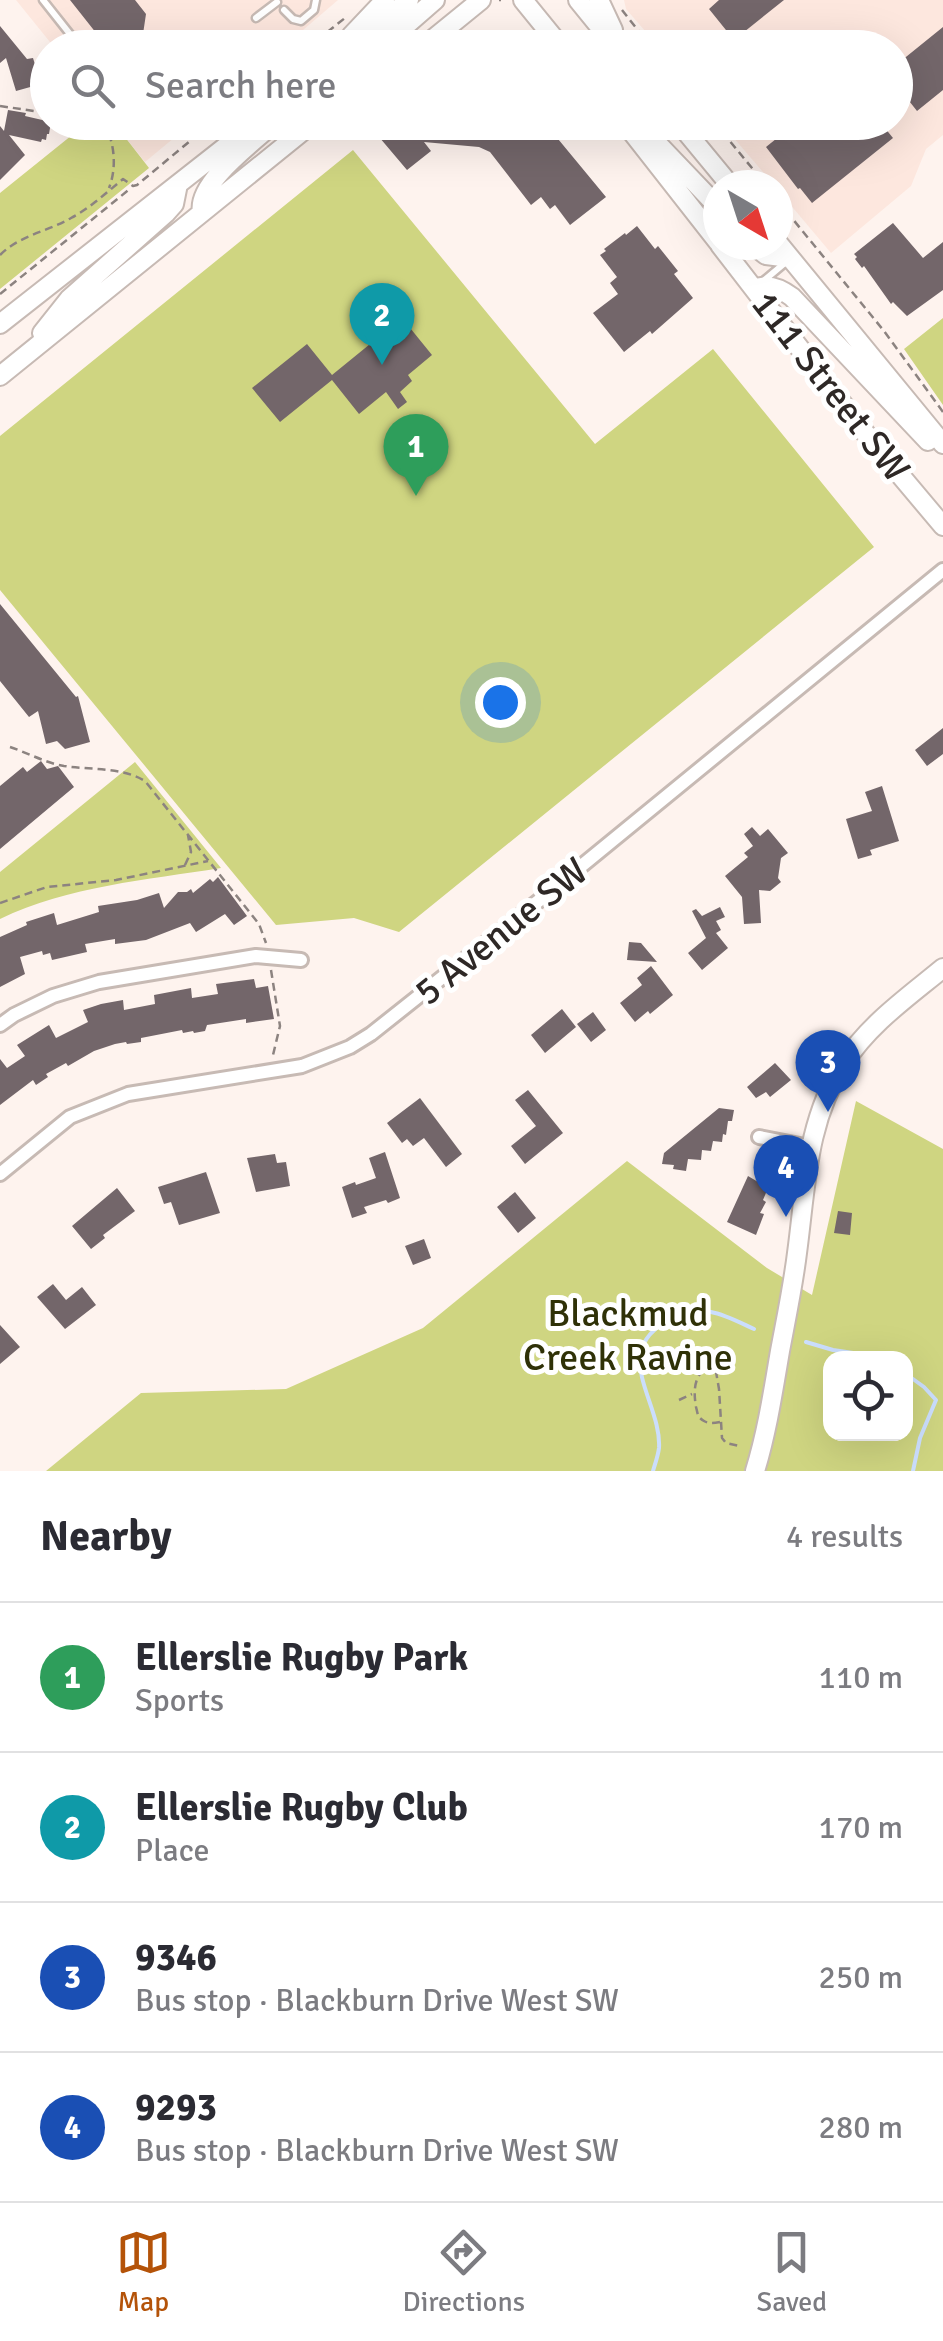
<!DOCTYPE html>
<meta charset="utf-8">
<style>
:root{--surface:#fff;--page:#f2f2f3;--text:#2b2b33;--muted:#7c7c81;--line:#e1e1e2;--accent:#b45309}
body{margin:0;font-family:Signika,sans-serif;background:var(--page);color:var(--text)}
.controls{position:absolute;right:30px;bottom:30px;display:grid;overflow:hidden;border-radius:20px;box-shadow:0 10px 40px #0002}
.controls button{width:90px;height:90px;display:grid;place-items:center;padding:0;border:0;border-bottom:2px solid var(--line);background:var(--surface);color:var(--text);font:50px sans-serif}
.compass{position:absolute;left:703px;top:170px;width:90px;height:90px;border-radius:50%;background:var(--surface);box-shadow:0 10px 40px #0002;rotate:141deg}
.you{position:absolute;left:500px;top:702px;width:35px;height:35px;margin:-25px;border:8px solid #fff;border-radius:50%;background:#1a73e8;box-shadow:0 0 0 15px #1a73e833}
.badge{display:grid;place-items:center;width:65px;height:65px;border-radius:50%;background:var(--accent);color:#fff;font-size:32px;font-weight:700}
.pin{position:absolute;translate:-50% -82px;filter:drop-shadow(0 2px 5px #0008)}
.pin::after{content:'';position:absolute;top:52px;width:35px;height:30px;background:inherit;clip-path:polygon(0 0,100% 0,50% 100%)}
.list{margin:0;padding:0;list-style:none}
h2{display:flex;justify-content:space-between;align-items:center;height:130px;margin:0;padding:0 40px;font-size:42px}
h2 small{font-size:32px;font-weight:400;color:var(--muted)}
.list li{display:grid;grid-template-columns:65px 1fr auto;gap:30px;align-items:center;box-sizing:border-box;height:150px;padding:0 40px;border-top:2px solid var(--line)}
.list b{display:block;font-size:38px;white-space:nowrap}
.list p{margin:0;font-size:32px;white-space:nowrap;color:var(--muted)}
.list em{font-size:32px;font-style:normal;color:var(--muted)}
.icon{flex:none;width:55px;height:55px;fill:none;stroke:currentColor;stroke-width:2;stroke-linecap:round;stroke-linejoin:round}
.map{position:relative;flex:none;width:943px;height:1471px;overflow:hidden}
.search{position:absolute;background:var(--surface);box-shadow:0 10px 40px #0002;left:30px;right:30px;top:30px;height:110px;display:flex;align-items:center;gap:25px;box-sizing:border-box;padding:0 35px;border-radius:55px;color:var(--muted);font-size:38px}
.sheet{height:730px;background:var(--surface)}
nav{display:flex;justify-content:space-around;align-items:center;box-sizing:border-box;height:140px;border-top:2px solid var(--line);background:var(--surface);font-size:28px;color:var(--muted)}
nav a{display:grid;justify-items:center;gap:5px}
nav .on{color:var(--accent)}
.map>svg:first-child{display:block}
</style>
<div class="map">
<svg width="943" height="1471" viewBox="0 0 943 1471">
<rect width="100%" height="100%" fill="#fef3ee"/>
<path fill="#fde7de" d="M16,0H338L282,48L54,47Z
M624,0H943V135L926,149L911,186L831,253L778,190V185H774L721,123L896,122V48L659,47L626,9Z
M114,123H192L145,162Z"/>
<path fill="#cfd581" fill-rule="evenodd" d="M87,123H114L149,168L0,289V193Z
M353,150L595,444L713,349L874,547L399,932L354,918L276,925L0,590V436Z
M943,318V405L904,349Z
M135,762L221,868C146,880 69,886 0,919V872Z
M856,1101L943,1149V1471H46L141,1393L286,1389L423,1328L627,1161L767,1268L812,1295ZM830,1358H906V1434H830Z"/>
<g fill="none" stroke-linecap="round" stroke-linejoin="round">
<path stroke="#cbdefd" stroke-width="4" d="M806,1342L833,1350L887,1358
M906,1374L924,1387L936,1400L920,1438L913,1471
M653,1471C655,1464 658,1456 659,1448C662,1401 606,1350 673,1318C705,1303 724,1315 754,1329"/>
</g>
<path fill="#73666a" d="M70,0H135L146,14L143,34L126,48H108Z
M719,0H784L734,40L709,9Z
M0,26L27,59L33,58L41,84L16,91L6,58L0,63Z
M943,27V90L917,111L902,92L896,96V65Z
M8,110L26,113L25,116L51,122L49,134H47L46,140L42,139L41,142L9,135L25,155L0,180V126L4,131Z
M384,122H544L606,197L570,225L555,205L550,209L541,197L531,205L490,152L479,147L424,142L431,151L407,170L374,131Z
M797,122H880L893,138L812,203L800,188L798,189L766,147Z
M893,223L923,258L943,242V290L907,316L893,302L891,304L864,266L862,268L855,259L857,257L854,254Z
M637,226L655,249L658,246L678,271L674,274L693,298L652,334L650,331L624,352L593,313L618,294L610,283L617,277L600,255L606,251L604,249L625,233L626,235Z
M402,318L432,355L408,375L412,381L400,392L407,402L398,409L386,392L359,414L332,380L280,422L252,388L307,344L332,375Z
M0,604L76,697L78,696L90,742L65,749L57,741L46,744L38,711L29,717L0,681Z
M943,728V754L927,766L915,750Z
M41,761L47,769L58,766L74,787L0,849V786L23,767L27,772Z
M882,786L899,841L870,850L872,855L858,859L846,819L872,811L865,792Z
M752,827L760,836L768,829L788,853L781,858L778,878L781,882L770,891L759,890L761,923L744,924L742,897L725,876L748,857L744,853L753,846L744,834Z
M218,877L247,916L234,925L225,914L196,932L190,923L146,940L115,944V939L85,944L87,952L52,960L50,953L43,955L42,951L20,957L25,974L0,987V937L27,925L26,922L54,913L57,925L99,912L98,906L137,900L159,893L164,908L178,892H187L191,889L193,893L210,879L213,882Z
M720,907L725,917L716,921L721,930L716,933L728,948L702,970L688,953L706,938L692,911L696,909L702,916Z
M629,942L641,943L657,962L627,960Z
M651,966L673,995L650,1014L648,1011L635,1022L620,1003L642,985L637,978Z
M254,979L256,988L268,986L274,1019L246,1023V1019L207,1025L205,1031L194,1033L193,1031L183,1033L182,1030L141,1038V1042L127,1044L126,1042L115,1044L94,1051L68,1066L66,1063L46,1074L48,1077L36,1085L33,1080L0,1105V1059L7,1068L25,1056L17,1045L49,1025L56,1038L88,1022L83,1010L101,1004L123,1000L124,1010L155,1004L154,995L191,988L192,998L218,994L216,984Z
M562,1009L576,1027L545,1053L531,1035Z
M593,1012L606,1030L591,1042L577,1024Z
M775,1063L791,1080L770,1097L766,1092L756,1098L747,1087Z
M528,1090L563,1133L525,1164L511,1146L536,1126L515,1100Z
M420,1098L462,1154L446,1167L424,1138L413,1146L407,1139L402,1143L387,1123Z
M719,1108L734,1110L732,1121H728L726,1135L723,1134L722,1142L713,1141L711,1151L702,1150L701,1160L688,1159L686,1171L673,1169L674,1165L662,1164L664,1153Z
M385,1152L400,1198L388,1203L386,1200L364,1207L367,1213L352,1218L342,1187L355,1182L356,1185L376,1178L369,1158Z
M275,1154L277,1163L286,1162L290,1186L256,1192L247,1158Z
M206,1172L220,1213L179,1225L171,1202L164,1204L158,1187Z
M748,1176L768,1188L763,1200L766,1202L760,1213L764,1214L756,1235L727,1222Z
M117,1188L135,1211L103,1235L105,1238L91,1249L72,1226Z
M515,1192L536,1218L518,1233L497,1207Z
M838,1211L852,1213L850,1235L834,1233Z
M424,1239L431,1258L413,1265L405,1246Z
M53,1284L66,1300L82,1287L96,1305L65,1329L37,1297Z
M0,1325L20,1347L0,1364Z"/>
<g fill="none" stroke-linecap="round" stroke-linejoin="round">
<defs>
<path id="lane" d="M43,0L81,48
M284,10L293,19L301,21L314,10L316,0
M256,18L277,2
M761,283L786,262"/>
<path id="street" d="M0,1025L14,1015L53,996L99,982L256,956L301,960
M759,1137L810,1147
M0,1174L70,1117L128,1094L302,1066L350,1047L371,1034L541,899L943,570"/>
<path id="secondary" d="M523,0L562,48
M578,0L617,48
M599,0L613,30
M351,36L385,0
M351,48L409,0
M380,48L435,0
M422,48L481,0
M624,122L718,242
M678,122L730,185
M635,123L656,142L718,207
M202,212C196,183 255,141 275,122
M778,243L943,444
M720,245L869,438L943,526
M753,245L766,255L790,258
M755,289C768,283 780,288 792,297L928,441
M0,324L257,122
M42,333L69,299L166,213L174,204L178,184
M0,376L314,122
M755,1471C767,1432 773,1392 780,1351C786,1319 793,1286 797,1253C806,1187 806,1122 844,1063C869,1024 908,997 943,968"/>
</defs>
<use href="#lane" stroke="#c7bab4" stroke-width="11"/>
<use href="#street" stroke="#c7bab4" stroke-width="18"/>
<use href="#secondary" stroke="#c7bab4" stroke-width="22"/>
<path stroke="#8c8380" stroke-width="2.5" stroke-dasharray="8 5" stroke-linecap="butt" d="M499,0H501
M622,10L652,48
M307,48L345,18
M0,106L48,113
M103,122C115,141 117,168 109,188
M714,122L766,185
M778,201L884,331L943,412
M0,255C20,235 47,232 71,218C90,208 106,193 123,179L133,186L137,185L213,122
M0,294L131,188
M10,747C28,753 46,763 64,766C91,770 122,767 145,781L259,924L266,943
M185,865L191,852L188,835
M0,903L47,887L116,880L208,861
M271,970L280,1026L273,1055
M679,1400L692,1394
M720,1422C715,1423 709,1424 704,1421C697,1417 698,1414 696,1407C693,1389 694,1373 712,1364L715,1366L719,1389L722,1438L726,1443L739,1446"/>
<use href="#lane" stroke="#fff" stroke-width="6"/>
<use href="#street" stroke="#fff" stroke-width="12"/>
<use href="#secondary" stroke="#fff" stroke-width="18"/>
</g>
<g text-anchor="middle" stroke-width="10" stroke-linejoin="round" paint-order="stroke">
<g font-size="38" fill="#2e2826" stroke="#fff">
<text transform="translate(831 386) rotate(52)" y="13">111 Street SW</text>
<text transform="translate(501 931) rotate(-39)" y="13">5 Avenue SW</text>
</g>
<g font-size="38" fill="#2f3107" stroke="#fff">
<text x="628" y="1326">Blackmud<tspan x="628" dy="44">Creek Ravine</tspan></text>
</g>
</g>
</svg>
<div class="controls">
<button><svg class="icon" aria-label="locate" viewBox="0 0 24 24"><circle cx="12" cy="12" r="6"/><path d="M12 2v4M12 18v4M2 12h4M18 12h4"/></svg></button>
</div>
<svg class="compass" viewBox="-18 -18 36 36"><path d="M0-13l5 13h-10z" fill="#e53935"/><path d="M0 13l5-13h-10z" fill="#7c7c81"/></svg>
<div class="you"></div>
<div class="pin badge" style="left:416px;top:496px;background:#2e9e5b">1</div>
<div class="pin badge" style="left:382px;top:365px;background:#0f9aa8">2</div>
<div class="pin badge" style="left:828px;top:1112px;background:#1a4fb4">3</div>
<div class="pin badge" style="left:786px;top:1217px;background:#1a4fb4">4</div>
<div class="search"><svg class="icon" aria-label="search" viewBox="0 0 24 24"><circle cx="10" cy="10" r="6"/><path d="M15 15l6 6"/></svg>Search here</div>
</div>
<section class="sheet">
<h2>Nearby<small>4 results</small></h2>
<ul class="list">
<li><span class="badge" style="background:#2e9e5b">1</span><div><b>Ellerslie Rugby Park</b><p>Sports</p></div><em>110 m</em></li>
<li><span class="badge" style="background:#0f9aa8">2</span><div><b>Ellerslie Rugby Club</b><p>Place</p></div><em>170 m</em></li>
<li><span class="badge" style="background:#1a4fb4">3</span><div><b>9346</b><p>Bus stop · Blackburn Drive West SW</p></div><em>250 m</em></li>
<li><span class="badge" style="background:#1a4fb4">4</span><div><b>9293</b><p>Bus stop · Blackburn Drive West SW</p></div><em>280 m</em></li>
</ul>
</section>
<nav>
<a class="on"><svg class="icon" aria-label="map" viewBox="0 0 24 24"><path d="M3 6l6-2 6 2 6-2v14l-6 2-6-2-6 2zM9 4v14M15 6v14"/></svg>Map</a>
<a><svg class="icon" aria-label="directions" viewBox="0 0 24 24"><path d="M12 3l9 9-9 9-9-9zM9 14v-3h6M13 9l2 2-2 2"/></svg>Directions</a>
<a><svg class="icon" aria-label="saved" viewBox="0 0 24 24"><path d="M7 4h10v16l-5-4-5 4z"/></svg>Saved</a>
</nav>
